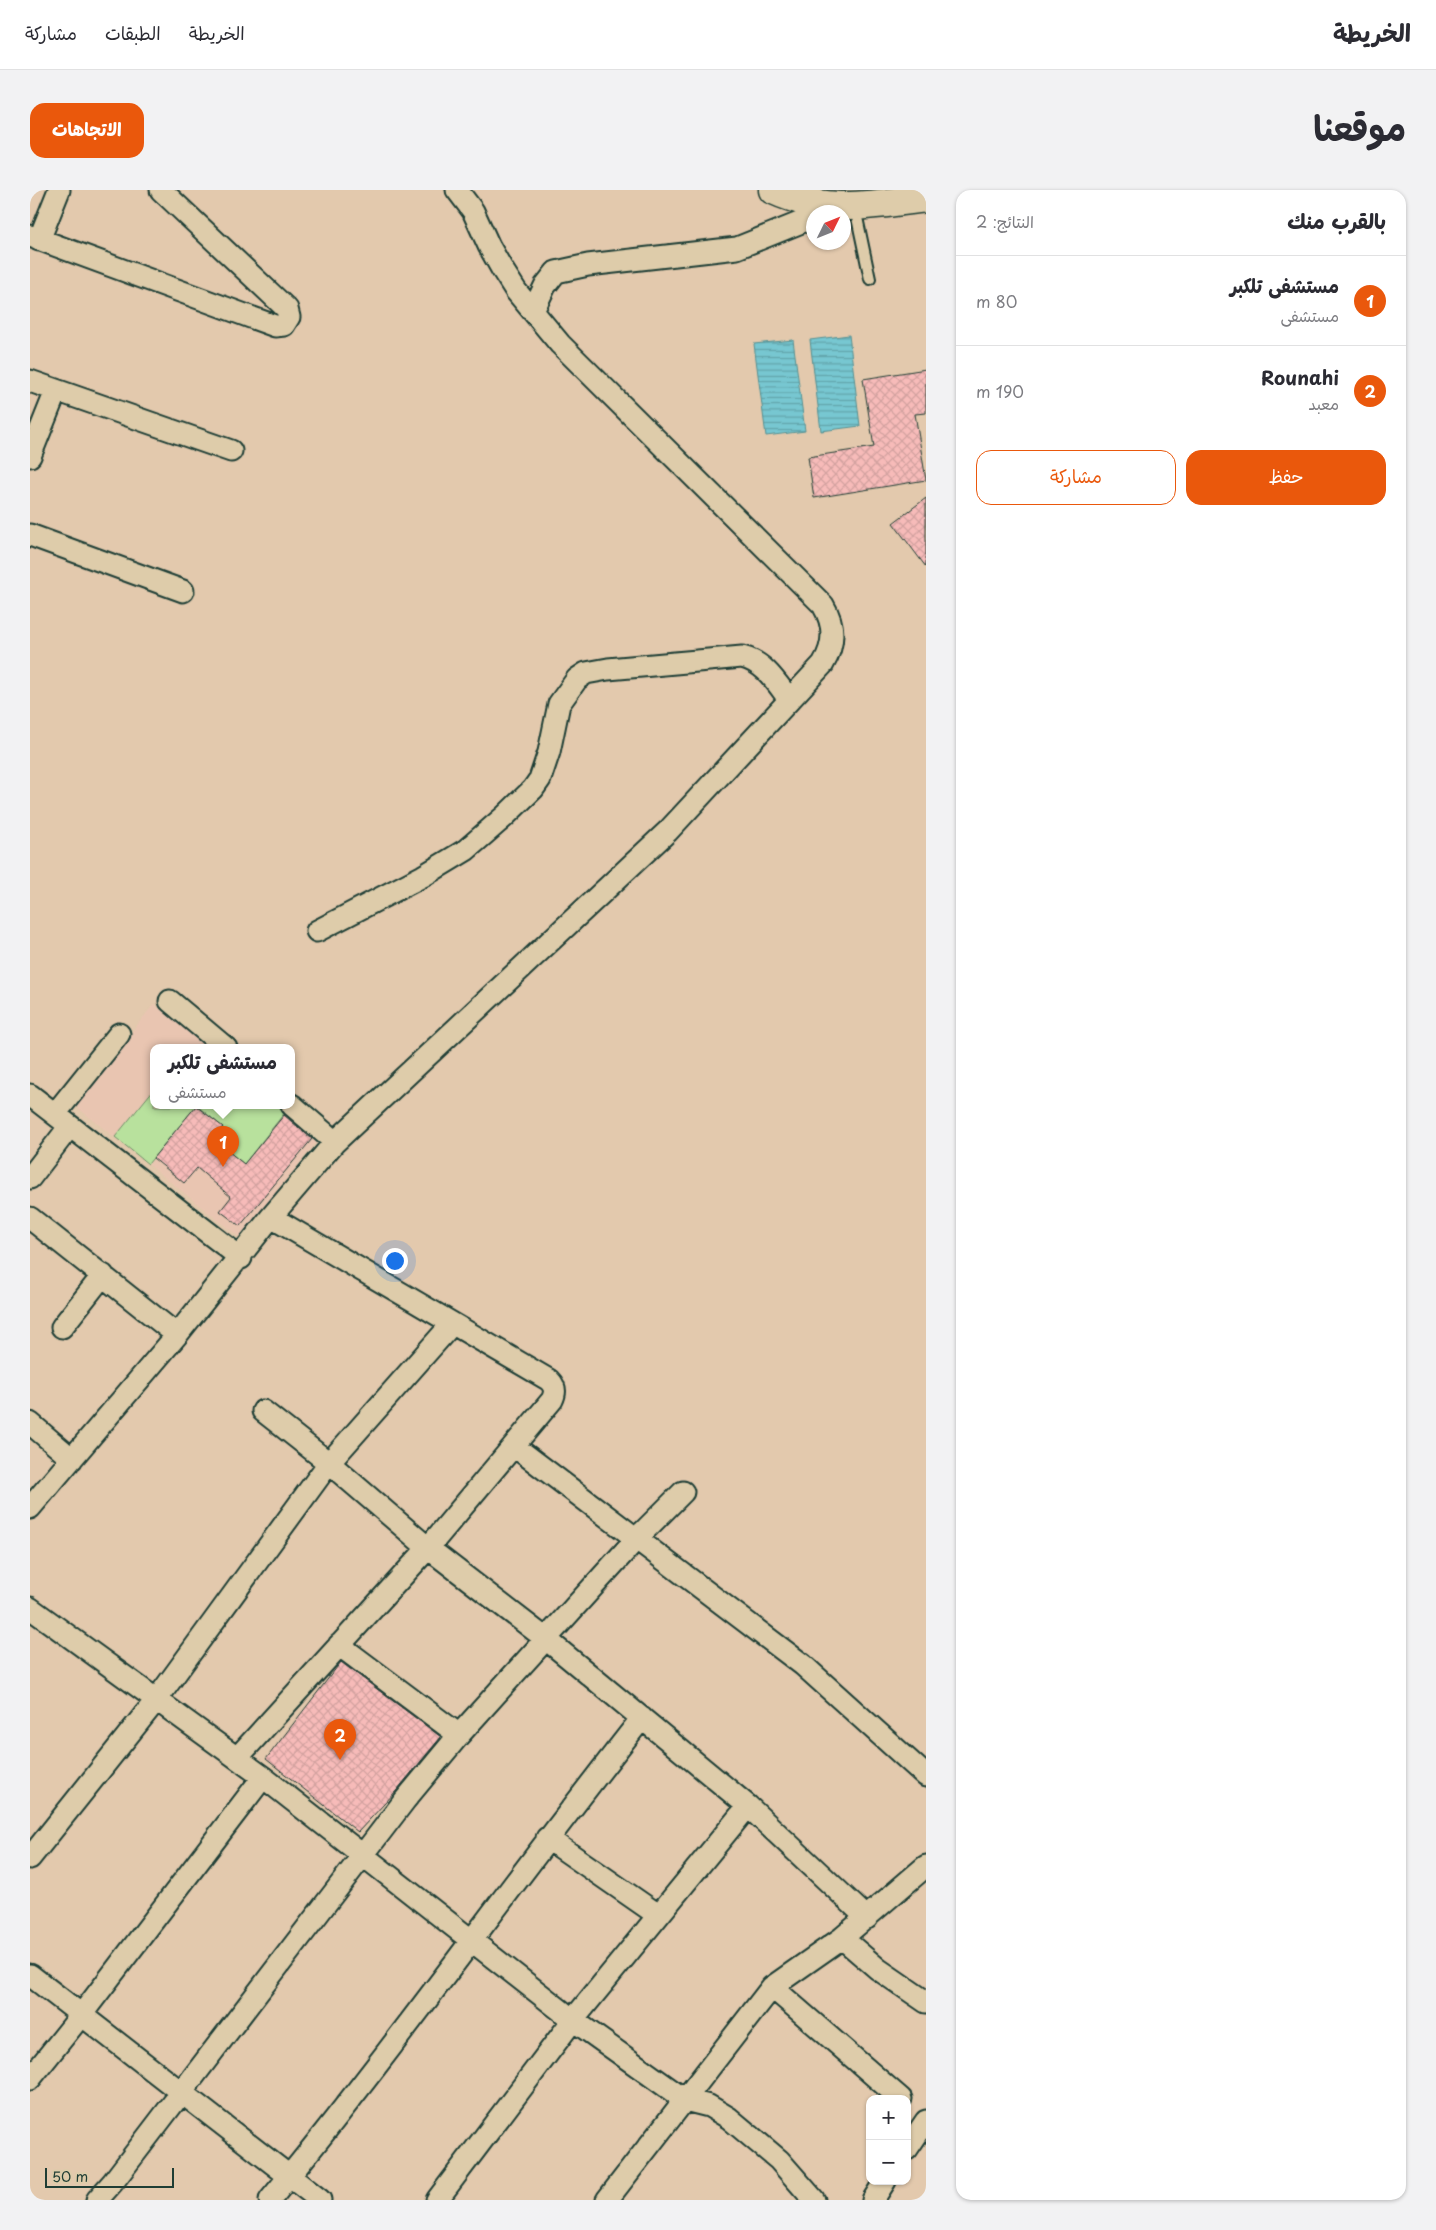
<!DOCTYPE html>
<html lang="ar">
<meta charset="utf-8">
<style>
:root{--surface:#fff;--page:#f2f2f3;--text:#2b2b33;--muted:#7c7c81;--line:#e1e1e2;--accent:#ea580c}
body{margin:0;font-family:"Playpen Sans","Playpen Sans Arabic",sans-serif;background:var(--page);color:var(--text);direction:rtl}
.controls{position:absolute;right:15px;bottom:15px;display:grid;overflow:hidden;border-radius:10px;box-shadow:0 1px 4px #0004}
.controls button{width:45px;height:45px;display:grid;place-items:center;padding:0;border:0;border-bottom:1px solid var(--line);background:var(--surface);color:var(--text);font:25px sans-serif}
.compass{position:absolute;left:776px;top:15px;width:45px;height:45px;border-radius:50%;background:var(--surface);box-shadow:0 1px 4px #0004;rotate:47deg}
.scale{position:absolute;left:15px;bottom:12px;width:129px;box-sizing:border-box;padding-left:5px;border:2px solid #1f3d34;border-top:0;font-size:14px;line-height:18px;white-space:nowrap;color:#1f3d34;-webkit-text-stroke:4px #deccaa;paint-order:stroke}
.you{position:absolute;left:364px;top:1070px;width:18px;height:18px;margin:-12px;border:4px solid #fff;border-radius:50%;background:#1a73e8;box-shadow:0 0 0 8px #1a73e833}
.badge{display:grid;place-items:center;width:32px;height:32px;border-radius:50%;background:var(--accent);color:#fff;font-size:16px;font-weight:700}
.pin{position:absolute;translate:-50% -41px;filter:drop-shadow(0 1px 2px #0008)}
.pin::after{content:'';position:absolute;top:26px;width:18px;height:15px;background:inherit;clip-path:polygon(0 0,100% 0,50% 100%)}
.popup{position:absolute;left:120px;top:854px;width:145px;height:65px;box-sizing:border-box;display:grid;place-content:center;border-radius:10px;background:var(--surface);filter:drop-shadow(0 1px 4px #0005);font-size:16px;white-space:nowrap;color:var(--muted)}
.popup b{font-size:19px;color:var(--text)}
.popup::after{content:'';position:absolute;left:50%;top:100%;margin-left:-10px;border:10px solid transparent;border-top-color:var(--surface)}
.list{margin:0;padding:0;list-style:none}
h2{display:flex;justify-content:space-between;align-items:center;height:65px;margin:0;padding:0 20px;font-size:21px}
h2 small{font-size:16px;font-weight:400;color:var(--muted)}
.list li{display:grid;grid-template-columns:32px 1fr auto;gap:15px;align-items:center;box-sizing:border-box;height:90px;padding:0 20px;border-top:1px solid var(--line)}
.list b{display:block;font-size:19px;white-space:nowrap}
.list p{margin:0;font-size:16px;white-space:nowrap;color:var(--muted)}
.list em{font-size:16px;font-style:normal;color:var(--muted)}
.actions{display:flex;gap:10px;padding:15px 20px}
.actions a{flex:1;padding:11px 0;border:1px solid var(--accent);border-radius:15px;text-align:center;font-size:18px;color:var(--accent)}
.actions .main{background:var(--accent);color:#fff}
.map{position:relative;flex:none;width:896px;height:2010px;overflow:hidden;direction:ltr;border-radius:15px}
header{display:flex;align-items:center;gap:30px;box-sizing:border-box;height:70px;padding:0 25px;background:var(--surface);border-bottom:1px solid var(--line)}
header strong{font-size:24px}
nav{display:flex;gap:28px;margin-inline-start:auto;font-size:18px}
.intro{display:flex;align-items:center;justify-content:space-between;box-sizing:border-box;height:120px;padding:0 30px}
h1{margin:0;font-size:35px}
.button{padding:12px 22px;border-radius:15px;background:var(--accent);color:#fff;font-size:18px;font-weight:700}
main{display:flex;gap:30px;padding:0 30px}
aside{flex:1;background:var(--surface);border-radius:15px;box-shadow:0 1px 4px #0004}
.map>svg:first-child{display:block}
</style>
<header>
<strong>الخريطة</strong>
<nav><a>الخريطة</a><a>الطبقات</a><a>مشاركة</a></nav>
</header>
<div class="intro"><h1>موقعنا</h1><a class="button">الاتجاهات</a></div>
<main>
<aside>
<h2>بالقرب منك<small>النتائج: 2</small></h2>
<ul class="list">
<li><span class="badge">1</span><div><b>مستشفى تلكبر</b><p>مستشفى</p></div><em>80 m</em></li>
<li><span class="badge">2</span><div><b>Rounahi</b><p>معبد</p></div><em>190 m</em></li>
</ul>
<div class="actions"><a class="main">حفظ</a><a>مشاركة</a></div>
</aside>
<div class="map">
<svg width="896" height="2010" viewBox="0 0 896 2010">
<defs>
<pattern id="water-rules" width="6" height="5" patternUnits="userSpaceOnUse" patternTransform="scale(1.25)"><rect width="6" height="5" fill="#77c7d1"/><path d="M0 2.5h6" fill="none" stroke="#61a3aa"/></pattern>
<pattern id="building-cross-hatch" width="8" height="8" patternUnits="userSpaceOnUse" patternTransform="scale(1.25)"><rect width="8" height="8" fill="#f7bbb9"/><path d="M0 0l8 8M0 8l8-8" fill="none" stroke="#d3a2a0"/></pattern>
</defs>
<rect width="100%" height="100%" fill="#e3c9ad"/>
<filter id="ink" filterUnits="userSpaceOnUse"><feTurbulence type="fractalNoise" baseFrequency=".02" numOctaves="2"/><feDisplacementMap in="SourceGraphic" scale="10" xChannelSelector="R" yChannelSelector="G"/><feConvolveMatrix kernelMatrix="1 2 1 2 8 2 1 2 1" color-interpolation-filters="sRGB"/></filter>
<g filter="url(#ink)">
<path fill="#e9c5b1" d="M124,814L179,858H124V916H250L290,948L209,1047L43,914Z"/>
<path fill="#b8e19d" stroke="#6c8f68" d="M124,899V916H166L118,974L85,947Z
M167,916H250L256,921L214,974L183,949L193,937Z"/>
<path fill="url(#water-rules)" stroke="#549092" d="M819,145L830,236L791,241L780,150Z
M763,150L775,241L736,246L724,154Z"/>
<path fill="url(#building-cross-hatch)" stroke="#1f3d34" d="M896,179V223L885,224L896,290L784,308L778,267L844,257L833,189Z
M896,308V377L863,333Z
M166,916L193,937L183,949L214,974L254,925L282,949L210,1036L190,1021L201,1007L167,978L154,993L123,968Z
M311,1472L411,1547L367,1600L328,1642L236,1569Z"/>
<g fill="none" stroke-linecap="round" stroke-linejoin="round">
<defs>
<path id="service" d="M825,18L840,89"/>
<path id="minor" d="M0,46L245,136L254,135L259,127L257,119L131,0
M9,50L29,0
M503,121L515,96L526,82L558,75L707,58L784,27
M0,191L201,261
M0,266L26,201
M0,345L153,401
M287,741L393,686L436,660L474,627L503,599L510,589L519,562L529,514L547,489L556,483L578,479L712,467C734,472 746,492 759,509
M140,811L196,858
M0,905L211,1068
M262,915L305,952
M25,924L89,844
M0,988L40,936
M0,1028L147,1145
M32,1137L73,1085
M233,1221L299,1273L398,1358L516,1449L718,1616L837,1728
M0,1233L42,1269
M484,1256L773,1475L896,1586
M0,1318L147,1145L241,1027L305,952L638,641L793,474C805,454 805,435 793,415L530,154L486,101L472,79L459,56L443,21L427,0
M0,1418L233,1587L543,1830L655,1910L679,1916L699,1928L749,1970L784,2010
M309,1455L429,1545
M207,1568L398,1358L522,1210C526,1202 525,1196 519,1190L241,1027
M517,1648L628,1725
M0,1668L127,1509L299,1273L422,1134
M812,1748L848,1779L896,1812
M0,1785L290,2010
M742,1797L871,1909
M0,1889L52,1824L233,1587
M877,1959L896,1931
M67,2010L83,1992L375,1610L429,1545L607,1348L653,1302
M240,2010C369,1853 486,1687 612,1528
M407,2010L543,1830L718,1616
M577,2010L742,1797L812,1748L896,1676
M843,2010L855,1991"/>
<path id="secondary" d="M743,0C798,25 839,15 896,8"/>
</defs>
<use href="#service" stroke="#1f3d34" stroke-width="14"/>
<use href="#minor" stroke="#1f3d34" stroke-width="25"/>
<use href="#secondary" stroke="#1f3d34" stroke-width="31"/>
<use href="#service" stroke="#deccaa" stroke-width="10"/>
<use href="#minor" stroke="#deccaa" stroke-width="21"/>
<use href="#secondary" stroke="#deccaa" stroke-width="28"/>
</g>
</g>
</svg>
<div class="controls">
<button>+</button>
<button>−</button>
</div>
<svg class="compass" viewBox="-18 -18 36 36"><path d="M0-13l5 13h-10z" fill="#e53935"/><path d="M0 13l5-13h-10z" fill="#7c7c81"/></svg>
<div class="scale">50 m</div>
<div class="you"></div>
<div class="pin badge" style="left:193px;top:977px">1</div>
<div class="popup"><b>مستشفى تلكبر</b>مستشفى</div>
<div class="pin badge" style="left:310px;top:1570px">2</div>
</div>
</main>
